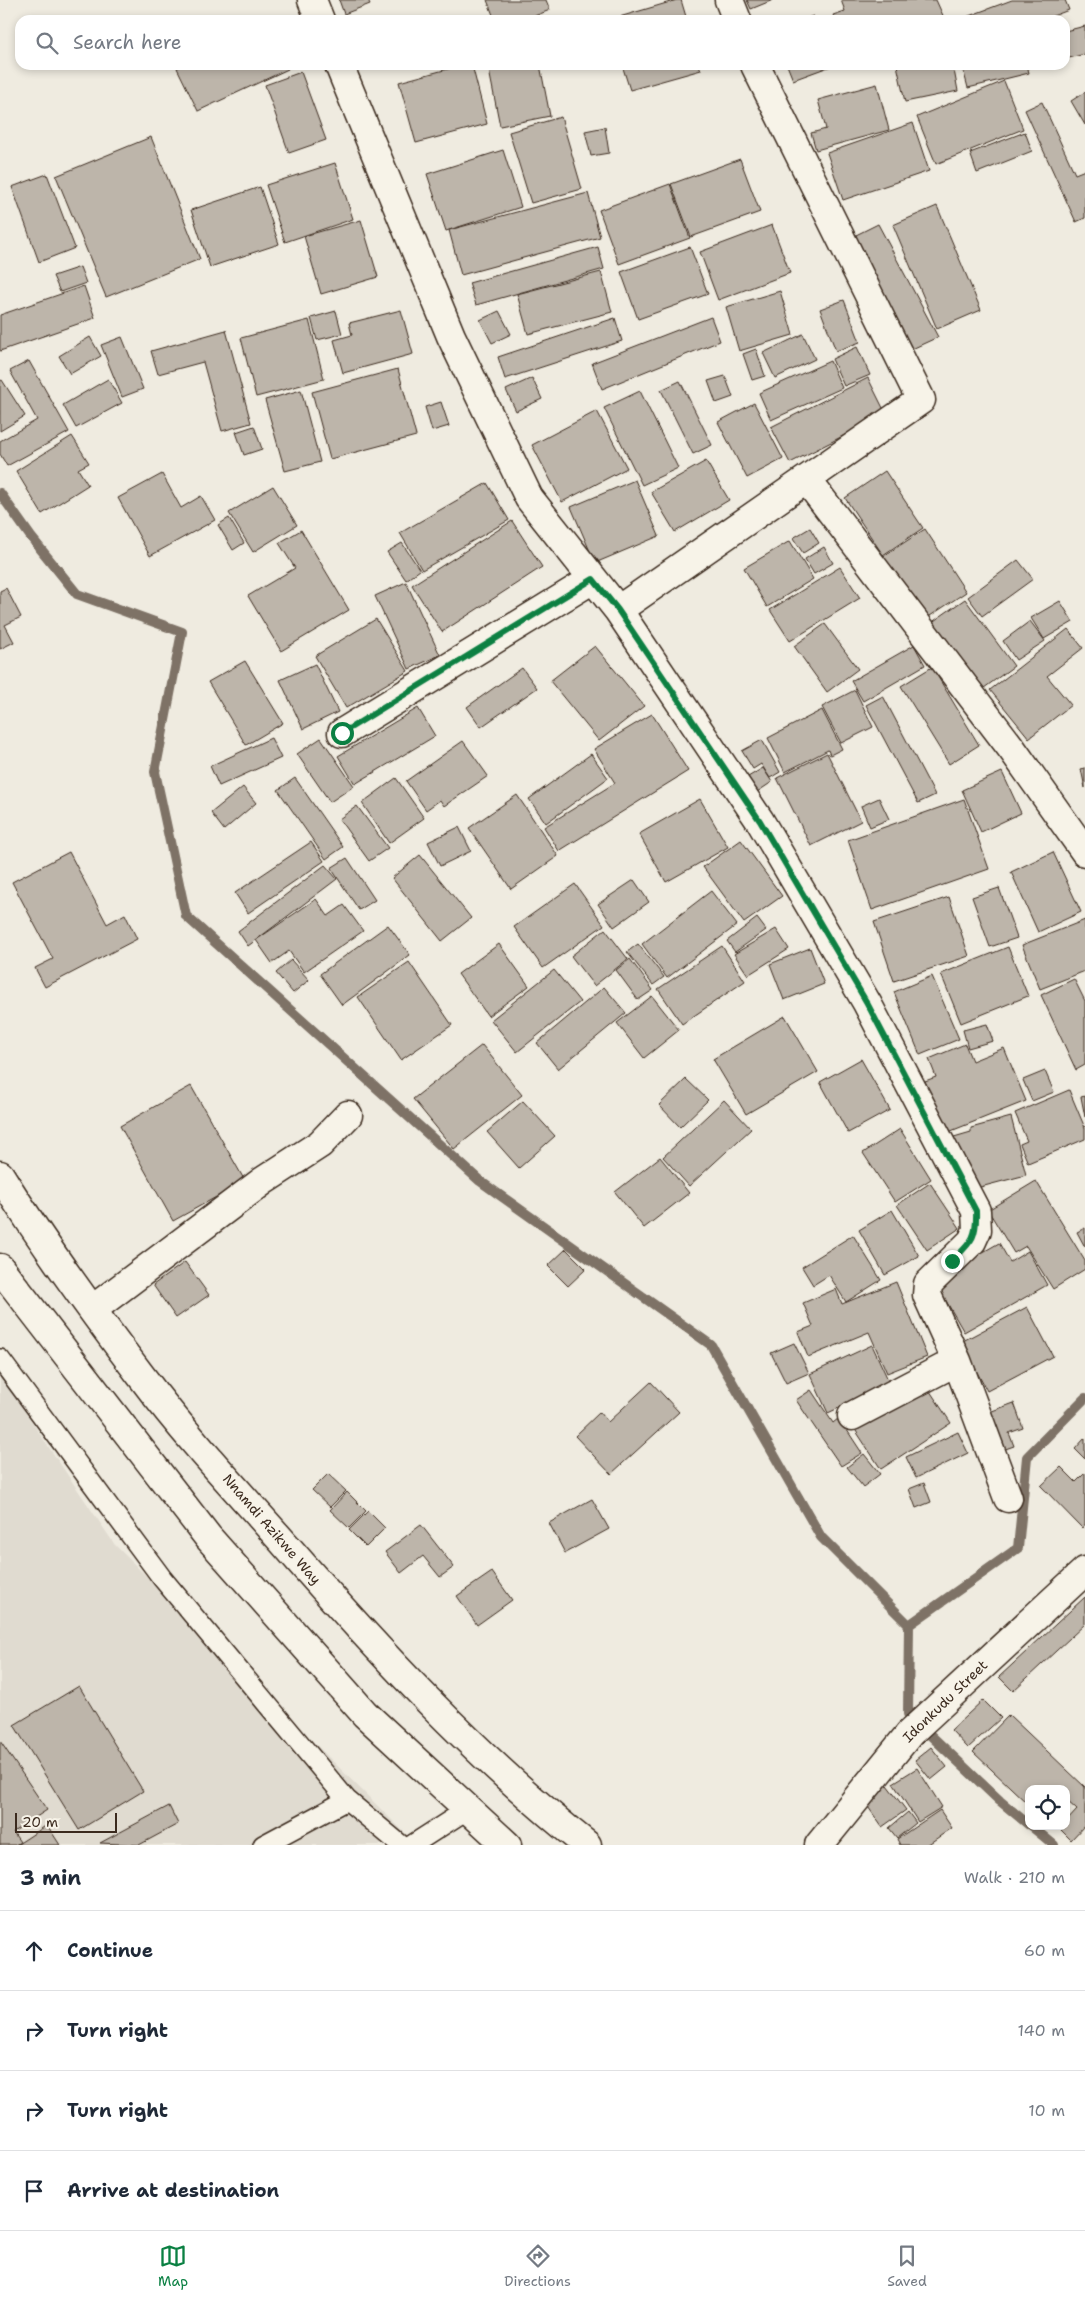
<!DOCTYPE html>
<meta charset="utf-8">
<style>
:root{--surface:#fff;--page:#f2f2f3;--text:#1f2937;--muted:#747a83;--line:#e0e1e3;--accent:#0b8043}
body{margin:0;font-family:"Shantell Sans",sans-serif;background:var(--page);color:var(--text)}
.controls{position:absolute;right:15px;bottom:15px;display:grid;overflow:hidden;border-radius:10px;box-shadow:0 2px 8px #0003}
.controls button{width:45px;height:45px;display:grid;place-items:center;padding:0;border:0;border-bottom:1px solid var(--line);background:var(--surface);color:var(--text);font:25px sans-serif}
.scale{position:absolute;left:15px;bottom:12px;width:102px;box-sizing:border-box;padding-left:5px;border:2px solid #3b2a1e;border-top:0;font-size:14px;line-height:18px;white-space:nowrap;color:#3b2a1e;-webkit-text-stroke:4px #f7f3e8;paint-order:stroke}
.stop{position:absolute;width:15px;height:15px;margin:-11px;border:4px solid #0b8043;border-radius:50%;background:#fff}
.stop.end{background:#0b8043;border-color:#fff;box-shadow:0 1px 5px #0008}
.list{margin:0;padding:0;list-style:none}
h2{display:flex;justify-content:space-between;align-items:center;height:65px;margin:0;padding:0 20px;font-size:21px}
h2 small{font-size:16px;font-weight:400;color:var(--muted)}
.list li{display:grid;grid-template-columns:32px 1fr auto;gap:15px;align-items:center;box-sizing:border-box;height:80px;padding:0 20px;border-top:1px solid var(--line)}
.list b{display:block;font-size:19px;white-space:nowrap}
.list em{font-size:16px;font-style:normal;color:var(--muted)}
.icon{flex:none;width:28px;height:28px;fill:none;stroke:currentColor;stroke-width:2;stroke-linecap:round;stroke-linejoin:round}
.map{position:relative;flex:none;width:1085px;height:1845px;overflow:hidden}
.search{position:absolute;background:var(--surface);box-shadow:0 2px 8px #0003;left:15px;right:15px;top:15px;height:55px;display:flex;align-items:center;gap:12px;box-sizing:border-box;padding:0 18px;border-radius:15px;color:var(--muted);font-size:19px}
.sheet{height:385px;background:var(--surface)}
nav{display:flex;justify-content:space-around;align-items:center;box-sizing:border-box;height:70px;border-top:1px solid var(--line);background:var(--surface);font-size:14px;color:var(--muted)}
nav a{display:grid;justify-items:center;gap:2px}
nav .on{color:var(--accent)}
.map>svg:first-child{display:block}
</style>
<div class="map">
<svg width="1085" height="1845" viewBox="0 0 1085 1845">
<rect width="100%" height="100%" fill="#efebe0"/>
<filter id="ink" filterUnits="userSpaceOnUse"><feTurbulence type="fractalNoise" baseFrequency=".02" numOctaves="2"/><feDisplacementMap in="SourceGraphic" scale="10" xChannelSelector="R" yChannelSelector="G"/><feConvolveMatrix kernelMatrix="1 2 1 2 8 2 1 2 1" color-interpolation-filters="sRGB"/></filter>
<g filter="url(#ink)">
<path fill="#e0dbd0" d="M0,1375L115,1545L417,1845H0Z"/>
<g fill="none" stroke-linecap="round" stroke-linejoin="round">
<path stroke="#7e7266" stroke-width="10" d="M0,493L31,537L77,594L182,632L155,772L186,916L480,1181L711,1345L821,1537L909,1625
M1029,1825L1000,1801L908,1714L909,1625L1018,1548L1027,1457L1085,1398
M1031,1826L1054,1845"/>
</g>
<path fill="#bdb5aa" stroke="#3b2a1e" d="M339,0H368L370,4L344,14Z
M487,0H546L550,10L524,20H495Z
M677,0H681L687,20H609Z
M747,0H773L751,9Z
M841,0H936L945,20H835L833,15L845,11Z
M1012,0H1065L1069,10L1042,20H958Z
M813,16L814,20H802Z
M1085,26V54L1065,59V31Z
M183,65H286L288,69L198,111L177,68Z
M463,65H472L487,124L416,143L399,82Z
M488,65H540L550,116L500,126Z
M622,65H699L701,70L630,90Z
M787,65H830L831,66L793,80Z
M897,65H953L958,91L905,102Z
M962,65H1027L1029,73L968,88Z
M301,72L326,140L289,153L265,85Z
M1004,81L1023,129L936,164L917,117Z
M877,84L889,130L816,150L811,133L826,129L818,100Z
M1085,92V125L1071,101Z
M1042,102L1075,174L1085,170V218L1076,222L1025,110Z
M561,117L582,189L531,203L509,132Z
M913,123L929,171L843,200L827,153Z
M605,127L609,153L591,156L585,131Z
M1025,132L1032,151L977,173L970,153Z
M151,137L200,259L106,297L56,176Z
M503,150L521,207L446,231L427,174Z
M740,159L760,212L691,237L671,184Z
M335,163L353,219L285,242L266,185Z
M47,174L75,248L39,262L12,187Z
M670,184L690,238L619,264L599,210Z
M260,187L279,244L210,267L191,210Z
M588,193L600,237L461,275L449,230Z
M937,206L981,310L937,329L893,225Z
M361,220L378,277L321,294L304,236Z
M878,224L938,337L912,349L852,237Z
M772,225L790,273L718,300L700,252Z
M598,247L604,269L476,305L469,283Z
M690,247L708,294L638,319L621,272Z
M80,267L86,283L60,292L53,276Z
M601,272L612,312L528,334L517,294Z
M84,286L95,318L0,351V315Z
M780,291L793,335L739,351L726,307Z
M844,300L860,342L836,351L820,309Z
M401,310L413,354L343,373L334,340L352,335L349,323Z
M336,311L342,334L317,340L311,318Z
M499,311L511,334L492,343L480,320Z
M711,317L720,341L602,389L592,363Z
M615,318L622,341L505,379L498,357Z
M309,320L324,379L256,397L241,338Z
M226,330L251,423L222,431L203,362L158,374L151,351Z
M803,334L815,359L775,378L763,353Z
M90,337L101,356L70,374L59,356Z
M122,337L143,389L122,397L101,345Z
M857,347L870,375L844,386L832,359Z
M756,349L765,376L752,380L743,354Z
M29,361L69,432L7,466L0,454V441L37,420L10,371Z
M830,361L842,388L771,420L759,393Z
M398,369L416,436L330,459L312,392Z
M725,376L733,397L716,403L708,381Z
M532,378L542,399L516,411L506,390Z
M868,378L886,414L790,463L771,427Z
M108,379L122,403L76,428L63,405Z
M2,380L25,416L0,431V381Z
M680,381L712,445L693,454L661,390Z
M301,390L320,462L285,471L265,400Z
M640,391L678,468L642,485L604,408Z
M441,402L449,426L432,431L425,407Z
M754,403L783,459L747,478L718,422Z
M597,411L627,468L562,502L532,445Z
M254,426L262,449L244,455L236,432Z
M72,436L89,463L78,469L88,485L42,514L16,471Z
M706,461L729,500L675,532L651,492Z
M885,471L923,528L883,555L845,498Z
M162,474L181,508L201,496L215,520L150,556L118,498Z
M635,480L659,536L595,563L571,507Z
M487,483L509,520L422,570L400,533Z
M273,486L297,525L253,552L229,513Z
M229,518L244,543L233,550L218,525Z
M512,521L542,567L442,632L412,585Z
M810,528L819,543L803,553L793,538Z
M925,529L966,592L924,620L882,557Z
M301,530L349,610L281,651L248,596L295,568L279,543Z
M790,541L813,579L767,607L744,568Z
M402,543L420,570L406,580L387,552Z
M824,547L833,563L814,574L805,559Z
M1018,560L1033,579L982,616L968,597Z
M840,567L860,598L790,641L770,610Z
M406,582L440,655L409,669L375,596Z
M6,588L21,617L5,625L14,642L0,649V591Z
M965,599L1014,666L980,691L931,623Z
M1060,601L1073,622L1044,639L1031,618Z
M376,619L408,671L346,708L315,656Z
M1030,621L1045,641L1016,660L1003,641Z
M825,624L858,669L827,692L794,646Z
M1068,629L1083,648L1047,676L1071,705L1029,738L990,690Z
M914,645L925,665L863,701L851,681Z
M595,646L644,706L599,741L550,681Z
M245,661L283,723L246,745L208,682Z
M315,664L338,712L303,729L280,680Z
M932,667L979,745L949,764L901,686Z
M522,668L537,688L481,727L467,707Z
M855,690L873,727L841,743L822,707Z
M883,696L935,795L918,803L866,705Z
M418,708L435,736L355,784L338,756Z
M822,710L842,749L830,755L828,750L785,772L768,738Z
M652,714L688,771L559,851L544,827L615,783L594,749Z
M271,738L281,758L219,786L210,766Z
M321,738L354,786L330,802L297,754Z
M762,740L780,772L770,778L761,764L753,769L742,751Z
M463,741L488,776L444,806L440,800L426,810L406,781Z
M827,753L861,821L811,846L777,778Z
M591,754L608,778L546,823L529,799Z
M763,768L772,782L757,792L748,777Z
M1085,768V788L1081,769Z
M1002,772L1021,813L981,832L962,790Z
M295,778L343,847L326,859L278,790Z
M396,778L424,818L389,843L362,803Z
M243,787L256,803L224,830L211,813Z
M517,795L558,856L511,889L469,828Z
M879,798L889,819L870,827L861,806Z
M700,799L728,847L666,882L639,834Z
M964,799L989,869L872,910L848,840Z
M357,806L388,848L369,861L339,819Z
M459,827L471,851L440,866L428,842Z
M741,840L782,896L744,923L703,867Z
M311,842L324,861L248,913L235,893Z
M69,852L107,924L125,914L137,939L45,987L35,968L53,959L12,882Z
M1053,852L1081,912L1038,932L1011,872Z
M420,855L471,918L442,941L392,878Z
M347,858L375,900L359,910L331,868Z
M325,865L337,879L248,946L238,931Z
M634,880L649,902L614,927L598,904Z
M575,884L604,925L543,968L514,927Z
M999,888L1017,938L990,947L972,897Z
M711,891L737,925L667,978L642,944Z
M949,897L969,956L894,981L874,922Z
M316,899L328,916L344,905L363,931L304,972L289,951L272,963L256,940Z
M757,918L766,930L735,952L727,941Z
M1085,920V971L1040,989L1022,945Z
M388,925L410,955L342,1005L320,974Z
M605,929L628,959L594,986L571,956Z
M776,929L789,949L748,975L734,954Z
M499,944L529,986L488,1016L458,974Z
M638,944L664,977L653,985L627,952Z
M722,946L745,981L682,1024L658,989Z
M1008,947L1028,996L961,1023L941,974Z
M810,948L824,984L784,1000L770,964Z
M630,959L653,990L638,1000L616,970Z
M291,960L309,980L293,993L276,973Z
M409,962L452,1025L401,1060L358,997Z
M554,970L580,1002L517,1052L491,1020Z
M932,976L959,1039L920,1055L894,992Z
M1074,979L1085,1001V1065L1076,1070L1041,995Z
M604,987L626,1013L558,1069L537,1043Z
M652,996L679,1030L644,1058L617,1023Z
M785,1016L818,1072L746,1114L713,1059Z
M987,1024L993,1041L968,1048L963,1030Z
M965,1044L972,1061L1004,1048L1026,1101L946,1133L925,1081L936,1077L929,1059Z
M482,1045L522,1095L454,1149L413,1099Z
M861,1059L890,1110L848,1133L820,1082Z
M1045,1071L1054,1092L1032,1101L1023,1080Z
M686,1079L708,1100L680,1127L659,1105Z
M191,1086L245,1181L173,1221L120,1126Z
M1069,1090L1085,1128V1139L1028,1163L1020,1144L1027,1141L1015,1113Z
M1085,1096V1117L1081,1097Z
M724,1100L751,1129L689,1186L663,1157Z
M523,1101L555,1136L519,1168L487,1132Z
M1011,1117L1026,1175L969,1190L954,1137L971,1132V1128Z
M900,1129L931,1179L895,1202L863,1153Z
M660,1157L689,1193L644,1228L615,1192Z
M1036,1181L1085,1261V1269L1053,1289L1026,1246L1014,1253L988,1210Z
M930,1183L960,1228L927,1250L897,1205Z
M892,1210L919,1256L885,1275L859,1230Z
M1085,1228V1247L1077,1232Z
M853,1235L881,1280L846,1302L829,1275L813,1285L802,1267Z
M999,1243L1010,1262L1028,1251L1047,1285L964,1332L934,1280Z
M566,1249L586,1269L568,1286L548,1266Z
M185,1262L209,1295L176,1318L153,1285Z
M896,1282L927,1357L887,1373L869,1332L808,1357L798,1332L813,1326L803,1303L836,1289L842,1304Z
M1027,1307L1053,1356L987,1391L961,1342Z
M794,1343L809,1373L786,1383L771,1353Z
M872,1345L890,1384L828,1413L810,1374Z
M651,1382L679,1412L611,1474L575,1436L600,1412L608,1422Z
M924,1382L951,1423L881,1469L854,1428Z
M811,1390L833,1423L839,1418L862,1453L841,1466L796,1400Z
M1014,1403L1023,1428L1009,1433L1014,1446L994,1453L981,1415Z
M958,1432L968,1453L916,1478L906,1457Z
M1085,1438V1459L1075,1449Z
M864,1454L880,1474L863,1487L847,1467Z
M1061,1467L1076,1482L1085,1473V1524L1082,1528L1041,1486Z
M328,1474L346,1491L330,1507L312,1490Z
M924,1483L931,1502L916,1508L909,1489Z
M347,1492L366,1511L349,1528L330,1510Z
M592,1499L609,1529L565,1553L549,1523Z
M368,1511L385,1528L366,1547L349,1530Z
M421,1525L454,1567L440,1577L423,1556L401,1573L385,1552Z
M492,1572L512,1600L477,1625L457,1596Z
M1085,1597V1624L1013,1691L999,1677Z
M79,1686L143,1791L79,1830L14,1725Z
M983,1700L1001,1718L968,1748L951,1730Z
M1009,1715L1085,1787V1825L1071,1840L1060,1829L1066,1826V1822L1077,1810L1066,1800V1789H1029V1805L973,1752Z
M0,1741L47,1810L13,1832L20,1842L15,1845H0Z
M931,1747L947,1767L931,1780L915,1760Z
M917,1768L942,1807L918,1822L893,1783Z
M887,1785L906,1810L882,1827L864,1801Z
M169,1806L178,1824L139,1845L100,1843Z
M940,1810L952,1828L927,1845H900L897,1839Z
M908,1812L916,1823L897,1838L889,1828Z
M47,1825L60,1845H18V1844Z"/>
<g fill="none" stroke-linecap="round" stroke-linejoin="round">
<defs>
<path id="service" d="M0,1359L162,1578L347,1800L401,1845
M263,1845L347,1800
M412,1845L468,1809"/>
<path id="minor" d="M312,0L320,20
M729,0L737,20
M339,65L451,336L529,498L618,610L760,821L867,1003L976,1211L977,1230L972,1241L928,1284L927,1295L957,1361L1008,1498
M807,480L1012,749L1085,852
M618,610L921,400L755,65
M342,733L593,579
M93,1309L263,1181L320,1144L348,1115
M852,1416L957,1361
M819,1845L910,1733L1085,1571"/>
<path id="trunk" d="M0,1175C44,1246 94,1314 145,1381C187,1437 236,1489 282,1541C376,1649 475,1756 587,1845
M0,1268L208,1537L365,1714L507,1845"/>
</defs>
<use href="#service" stroke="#3b2a1e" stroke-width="22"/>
<use href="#minor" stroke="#3b2a1e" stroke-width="31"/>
<use href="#trunk" stroke="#3b2a1e" stroke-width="31"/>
<use href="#service" stroke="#f7f3e8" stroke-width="19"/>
<use href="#minor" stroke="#f7f3e8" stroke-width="28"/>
<use href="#trunk" stroke="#f7f3e8" stroke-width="28"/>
</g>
</g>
<g fill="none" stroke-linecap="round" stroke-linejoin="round" filter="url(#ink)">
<path stroke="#0b8043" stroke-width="6" d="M342,733L593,579L618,610L760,821L867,1003L976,1211C977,1239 971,1242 952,1261"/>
</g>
<g text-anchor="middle" stroke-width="4" stroke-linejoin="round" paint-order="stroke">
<g font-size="14" fill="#3b2a1e" stroke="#f7f3e8">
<text transform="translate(272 1529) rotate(49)" y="5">Nnamdi Azikwe Way</text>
<text transform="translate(945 1701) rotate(-44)" y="5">Idonkudu Street</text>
</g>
</g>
</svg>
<div class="controls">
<button><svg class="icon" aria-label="locate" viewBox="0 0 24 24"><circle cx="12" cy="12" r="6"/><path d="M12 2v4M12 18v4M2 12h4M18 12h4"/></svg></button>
</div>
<div class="scale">20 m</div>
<div class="stop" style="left:342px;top:733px"></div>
<div class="stop end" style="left:952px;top:1261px"></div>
<div class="search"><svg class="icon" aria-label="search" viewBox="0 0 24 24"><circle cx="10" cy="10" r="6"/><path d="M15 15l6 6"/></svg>Search here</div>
</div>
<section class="sheet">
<h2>3 min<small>Walk · 210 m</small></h2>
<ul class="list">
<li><svg class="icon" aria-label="ahead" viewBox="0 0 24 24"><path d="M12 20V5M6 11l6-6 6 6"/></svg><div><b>Continue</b></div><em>60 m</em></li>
<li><svg class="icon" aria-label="right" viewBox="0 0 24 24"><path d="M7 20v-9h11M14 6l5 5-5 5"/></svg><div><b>Turn right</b></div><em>140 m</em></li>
<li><svg class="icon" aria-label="right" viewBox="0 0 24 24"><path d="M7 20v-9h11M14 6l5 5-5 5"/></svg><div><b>Turn right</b></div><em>10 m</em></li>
<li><svg class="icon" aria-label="arrive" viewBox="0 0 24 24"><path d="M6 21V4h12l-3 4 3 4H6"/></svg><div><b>Arrive at destination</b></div></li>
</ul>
</section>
<nav>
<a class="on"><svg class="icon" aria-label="map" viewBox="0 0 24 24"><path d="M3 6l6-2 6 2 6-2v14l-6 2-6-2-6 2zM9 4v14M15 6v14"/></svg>Map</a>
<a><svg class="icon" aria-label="directions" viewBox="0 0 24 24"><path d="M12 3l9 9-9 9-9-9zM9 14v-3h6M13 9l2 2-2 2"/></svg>Directions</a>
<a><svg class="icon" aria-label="saved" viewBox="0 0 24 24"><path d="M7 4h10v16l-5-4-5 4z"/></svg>Saved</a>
</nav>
